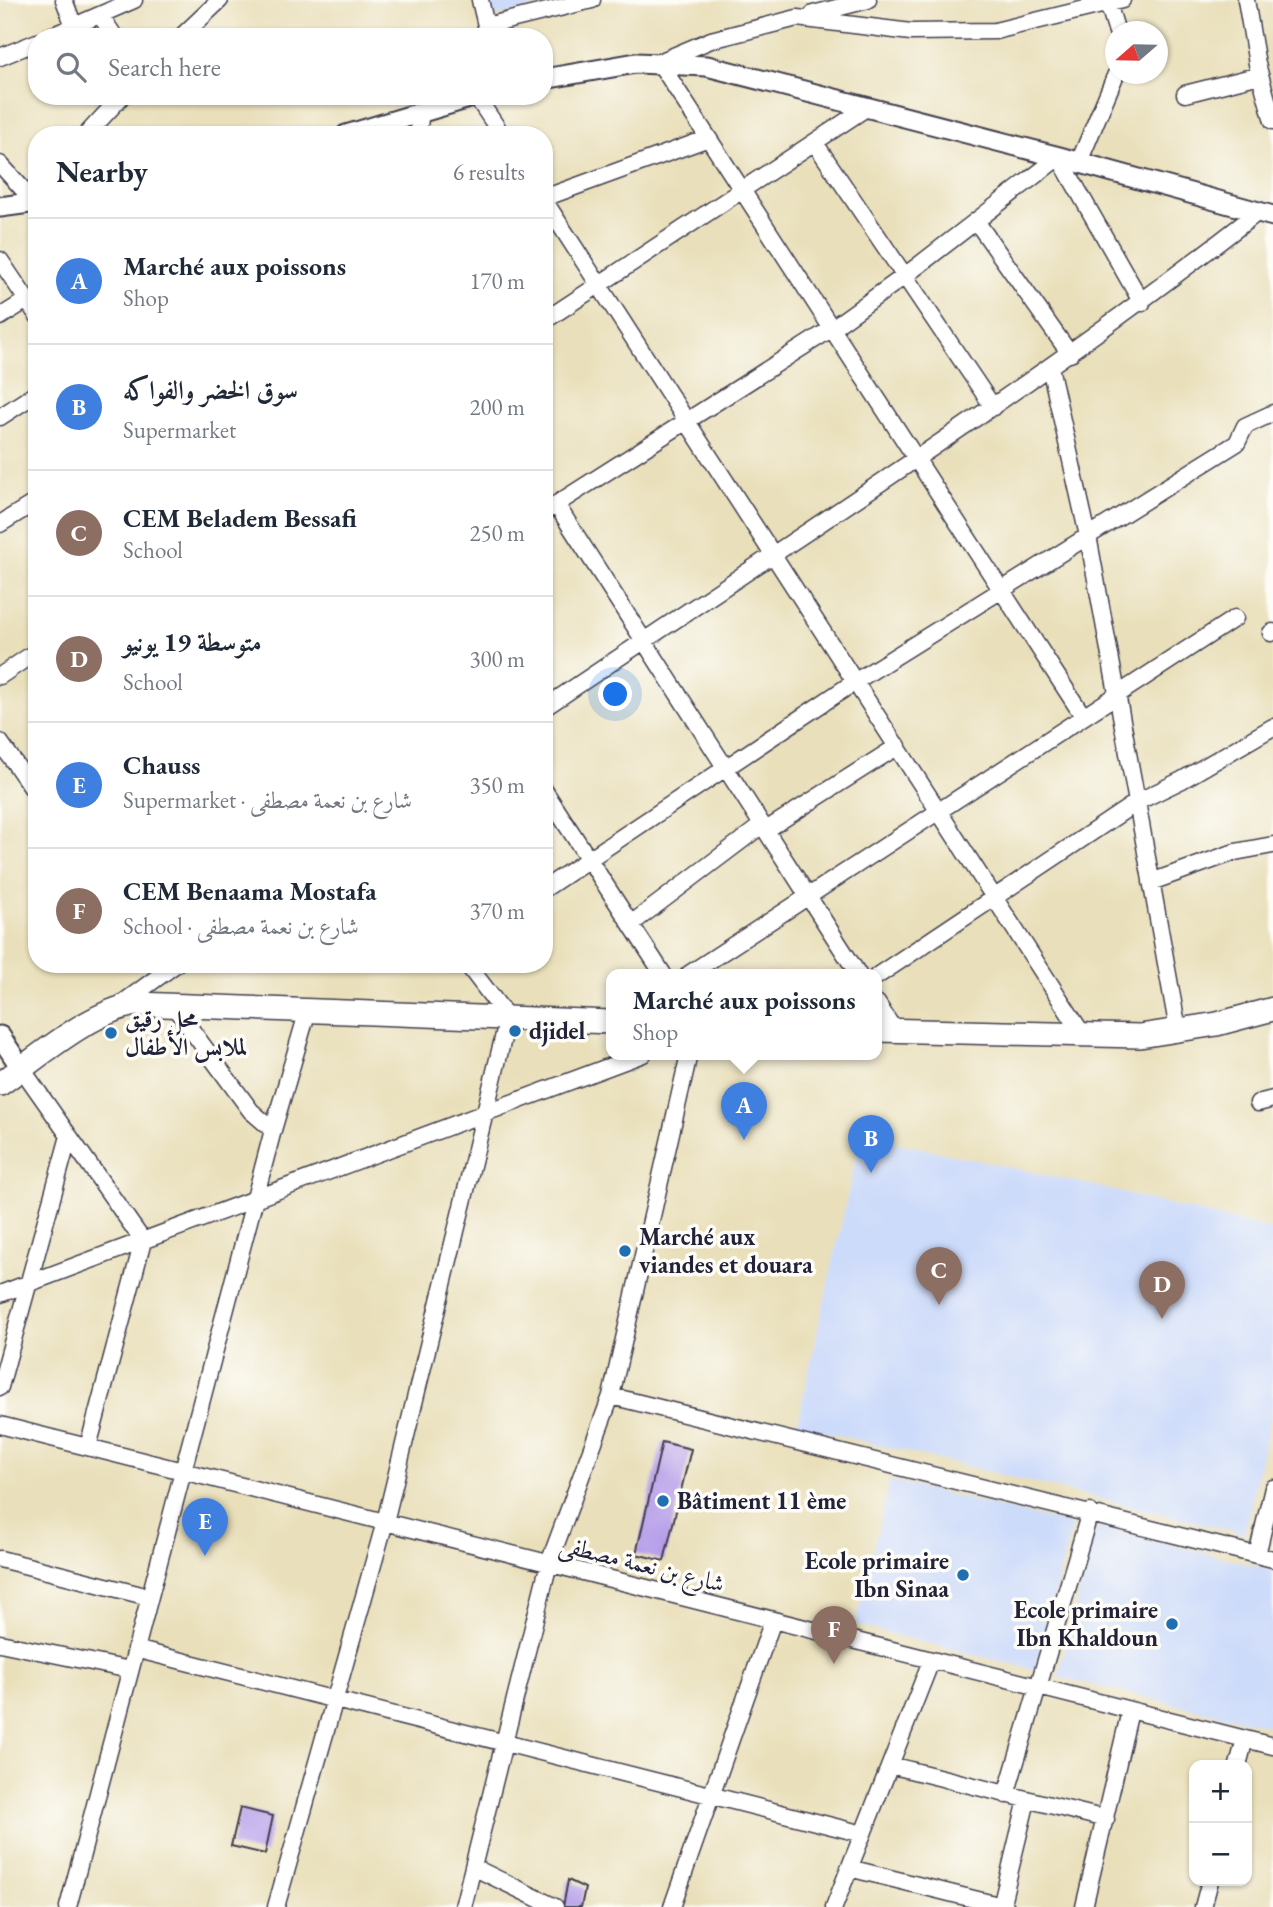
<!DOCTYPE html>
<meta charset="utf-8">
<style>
:root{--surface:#fff;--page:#f2f2f3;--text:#1f2937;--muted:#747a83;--line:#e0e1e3;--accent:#1f6fb2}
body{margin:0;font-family:"EB Garamond",Amiri,serif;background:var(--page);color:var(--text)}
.controls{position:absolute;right:21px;bottom:21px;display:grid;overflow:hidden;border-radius:14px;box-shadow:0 2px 5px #0004}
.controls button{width:63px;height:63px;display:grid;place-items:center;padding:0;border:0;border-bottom:2px solid var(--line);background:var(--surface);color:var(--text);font:35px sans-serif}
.compass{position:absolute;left:1105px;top:21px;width:63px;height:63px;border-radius:50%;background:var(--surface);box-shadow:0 2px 5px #0004;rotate:250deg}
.you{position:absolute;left:616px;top:695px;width:24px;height:24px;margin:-18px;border:5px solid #fff;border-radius:50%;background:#1a73e8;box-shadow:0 0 0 10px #1a73e833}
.badge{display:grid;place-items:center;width:46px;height:46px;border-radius:50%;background:var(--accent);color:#fff;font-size:23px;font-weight:700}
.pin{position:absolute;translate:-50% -58px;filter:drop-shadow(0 2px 4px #0008)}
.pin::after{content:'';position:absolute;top:37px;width:24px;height:21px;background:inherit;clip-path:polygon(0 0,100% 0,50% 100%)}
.popup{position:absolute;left:606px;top:969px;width:276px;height:91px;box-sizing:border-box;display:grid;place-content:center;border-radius:14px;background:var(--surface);filter:drop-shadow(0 2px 5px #0005);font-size:23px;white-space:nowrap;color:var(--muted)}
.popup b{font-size:26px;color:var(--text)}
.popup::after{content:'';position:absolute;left:50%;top:100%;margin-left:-14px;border:14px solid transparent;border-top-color:var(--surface)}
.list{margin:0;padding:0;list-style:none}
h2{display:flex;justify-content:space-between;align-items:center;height:91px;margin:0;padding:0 28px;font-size:30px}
h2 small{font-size:23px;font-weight:400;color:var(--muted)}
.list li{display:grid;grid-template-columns:46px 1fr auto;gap:21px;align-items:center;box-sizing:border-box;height:126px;padding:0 28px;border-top:2px solid var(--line)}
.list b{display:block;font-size:26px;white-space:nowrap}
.list p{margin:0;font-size:23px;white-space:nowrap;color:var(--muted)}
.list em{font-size:23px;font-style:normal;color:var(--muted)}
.icon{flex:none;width:38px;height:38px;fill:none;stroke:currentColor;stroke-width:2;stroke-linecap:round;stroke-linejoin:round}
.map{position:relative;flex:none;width:1273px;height:1907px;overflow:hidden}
.search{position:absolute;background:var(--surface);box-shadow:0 2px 5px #0004;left:28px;top:28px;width:525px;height:77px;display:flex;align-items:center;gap:18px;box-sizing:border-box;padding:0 24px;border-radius:28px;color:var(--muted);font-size:26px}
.panel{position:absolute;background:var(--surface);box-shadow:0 2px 5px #0004;left:28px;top:126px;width:525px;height:847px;border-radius:28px}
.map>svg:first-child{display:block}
</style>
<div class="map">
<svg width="1273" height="1907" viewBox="0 0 1273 1907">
<rect width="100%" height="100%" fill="#fdfcf7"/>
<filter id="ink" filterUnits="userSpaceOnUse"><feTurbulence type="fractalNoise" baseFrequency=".0143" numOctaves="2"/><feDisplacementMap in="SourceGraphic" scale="14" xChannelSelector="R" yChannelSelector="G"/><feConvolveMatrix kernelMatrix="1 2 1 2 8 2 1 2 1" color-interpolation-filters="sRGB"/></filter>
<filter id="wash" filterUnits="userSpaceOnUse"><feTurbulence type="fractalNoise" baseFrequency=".00686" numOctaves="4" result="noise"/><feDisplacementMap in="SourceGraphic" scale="28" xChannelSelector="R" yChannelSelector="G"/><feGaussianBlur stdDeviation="1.57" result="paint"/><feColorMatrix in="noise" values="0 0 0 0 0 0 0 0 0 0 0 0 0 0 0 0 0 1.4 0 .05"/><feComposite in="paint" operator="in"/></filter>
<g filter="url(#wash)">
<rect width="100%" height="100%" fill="#e9dfba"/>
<path fill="#cddbfa" d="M491,0H564L494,17Z
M861,1135L1086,1184L1273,1230V1407L1244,1534L797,1425Z
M890,1480L1072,1525L1036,1670L855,1625Z
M1096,1526L1273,1570V1727L1058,1677Z"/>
<g id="blocks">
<path fill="#b59de9" d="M662,1442L691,1449L664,1561L636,1554Z
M240,1808L273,1816L265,1854L231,1846Z
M568,1880L585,1888L581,1907H563Z"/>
</g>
</g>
<g filter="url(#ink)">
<use href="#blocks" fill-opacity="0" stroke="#403e4e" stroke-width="2"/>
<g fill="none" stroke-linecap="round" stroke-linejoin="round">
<defs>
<path id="minor" d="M64,0L74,26
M480,0L488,34
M1246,0L1257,64L1273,121
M1108,3L1117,32
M813,14L868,0
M100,15L115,37
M486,26L592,0
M49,37L134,0
M181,37L220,0
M0,57L37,42
M1185,94L1260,75
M476,96L502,135
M86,135L122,96
M419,135L420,113
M815,143L993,407
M1079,162L1116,74
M0,164L29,196
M544,198L706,139
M544,200L1083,1035
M976,221L1070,354
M0,260L37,315
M0,317L27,300
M544,321L866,108
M0,417L37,393
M556,504L858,974
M544,512L831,329L906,275L1059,157L1142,303
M0,524L37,501
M1271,633L1273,632
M0,676L37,651
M544,708C784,545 1030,391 1258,212
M1083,716L659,62L711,40L797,18L911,32L995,31L1122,0
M0,742L37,795
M544,790L663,974
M766,830L898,746
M1151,882L1235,852L1273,845
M544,889L856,681L1237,443L1245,426L1273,413
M631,924L762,825
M689,974L1235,618
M877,976L1137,802L1088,536L1050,367
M877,1003L894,1030
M120,1005L176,964
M173,1005L251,1111L273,1130L308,1010
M1178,1030L1137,802L1182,780L1273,727
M22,1069L143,1241L88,1447
M1258,1103L1273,1099
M0,1294L643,1054
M0,1387L69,1136
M611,1396L1273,1559
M0,1425L1273,1746
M1257,1555L1273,1488
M0,1559L149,1597
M0,1643L130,1670
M135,1649L863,1834
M890,1765L1106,1819
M1238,1765L1245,1739
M1006,1795L1090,1512
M473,1867L555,1907
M849,1868L1006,1907
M68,1907L273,1130
M276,1907L385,1522L508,1018L467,964
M463,1907L549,1563L611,1396L689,1054
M672,1907L773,1620
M834,1907L931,1661
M1001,1907L1027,1800
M1084,1907L1130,1711
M1203,1907L1210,1881"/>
<path id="tertiary" d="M544,79L636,63L707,66L1059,157L1273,216
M346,135L476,96
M0,207L37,202
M0,1036L22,1069"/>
<path id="secondary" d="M877,1030L1140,1036L1217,1024L1273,1009
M0,1084C39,1057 90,1011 137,1004L611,1022"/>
</defs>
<use href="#minor" stroke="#403e4e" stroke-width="19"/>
<use href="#tertiary" stroke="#403e4e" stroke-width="23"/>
<use href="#secondary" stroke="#403e4e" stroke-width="26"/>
<use href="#minor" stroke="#fff" stroke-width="16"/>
<use href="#tertiary" stroke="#fff" stroke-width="19"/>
<use href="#secondary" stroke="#fff" stroke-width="23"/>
</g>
</g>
<g fill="#1f6fb2" stroke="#fdfcf7" stroke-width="2.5">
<circle cx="515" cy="1031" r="7"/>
<circle cx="111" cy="1033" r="7"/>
<circle cx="625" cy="1251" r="7"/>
<circle cx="663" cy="1501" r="7"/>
<circle cx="963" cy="1575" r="7"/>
<circle cx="1172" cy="1624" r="7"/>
</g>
<g text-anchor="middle" stroke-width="7" stroke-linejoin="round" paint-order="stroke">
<g font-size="24" font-weight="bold" fill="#22223b" stroke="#fdfcf7" text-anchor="start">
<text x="125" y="1027">محل رقيق<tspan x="125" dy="28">لملابس الأطفال</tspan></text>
<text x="529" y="1039">djidel</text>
<text x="639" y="1245">Marché aux<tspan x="639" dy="28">viandes et douara</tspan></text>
<text x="677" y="1509">Bâtiment 11 ème</text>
<text x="949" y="1569" text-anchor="end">Ecole primaire<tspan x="949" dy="28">Ibn Sinaa</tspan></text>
<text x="1158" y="1618" text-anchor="end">Ecole primaire<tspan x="1158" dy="28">Ibn Khaldoun</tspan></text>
</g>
<g font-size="24" fill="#22223b" stroke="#fdfcf7">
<text transform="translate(642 1564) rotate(14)" y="8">شارع بن نعمة مصطفى</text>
</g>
</g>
</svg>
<div class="controls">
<button>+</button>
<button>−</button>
</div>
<svg class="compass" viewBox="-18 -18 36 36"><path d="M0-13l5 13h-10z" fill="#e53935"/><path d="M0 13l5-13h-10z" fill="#747a83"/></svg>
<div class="you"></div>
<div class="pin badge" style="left:744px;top:1140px;background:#3f7fe0">A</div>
<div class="popup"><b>Marché aux poissons</b>Shop</div>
<div class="pin badge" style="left:871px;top:1173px;background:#3f7fe0">B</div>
<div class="pin badge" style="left:939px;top:1305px;background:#8d6e63">C</div>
<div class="pin badge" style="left:1162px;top:1319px;background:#8d6e63">D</div>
<div class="pin badge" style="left:205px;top:1556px;background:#3f7fe0">E</div>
<div class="pin badge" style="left:834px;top:1664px;background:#8d6e63">F</div>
<div class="search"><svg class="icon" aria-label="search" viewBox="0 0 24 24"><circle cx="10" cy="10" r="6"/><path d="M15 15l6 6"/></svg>Search here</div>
<section class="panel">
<h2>Nearby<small>6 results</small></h2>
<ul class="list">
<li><span class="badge" style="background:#3f7fe0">A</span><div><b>Marché aux poissons</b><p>Shop</p></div><em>170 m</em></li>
<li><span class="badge" style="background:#3f7fe0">B</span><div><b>سوق الخضر والفواكه</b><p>Supermarket</p></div><em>200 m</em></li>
<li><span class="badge" style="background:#8d6e63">C</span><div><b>CEM Beladem Bessafi</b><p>School</p></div><em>250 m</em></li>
<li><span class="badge" style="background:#8d6e63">D</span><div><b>متوسطة 19 يونيو</b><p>School</p></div><em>300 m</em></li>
<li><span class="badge" style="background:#3f7fe0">E</span><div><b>Chauss</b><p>Supermarket · شارع بن نعمة مصطفى</p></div><em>350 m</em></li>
<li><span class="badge" style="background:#8d6e63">F</span><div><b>CEM Benaama Mostafa</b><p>School · شارع بن نعمة مصطفى</p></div><em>370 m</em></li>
</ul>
</section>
</div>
